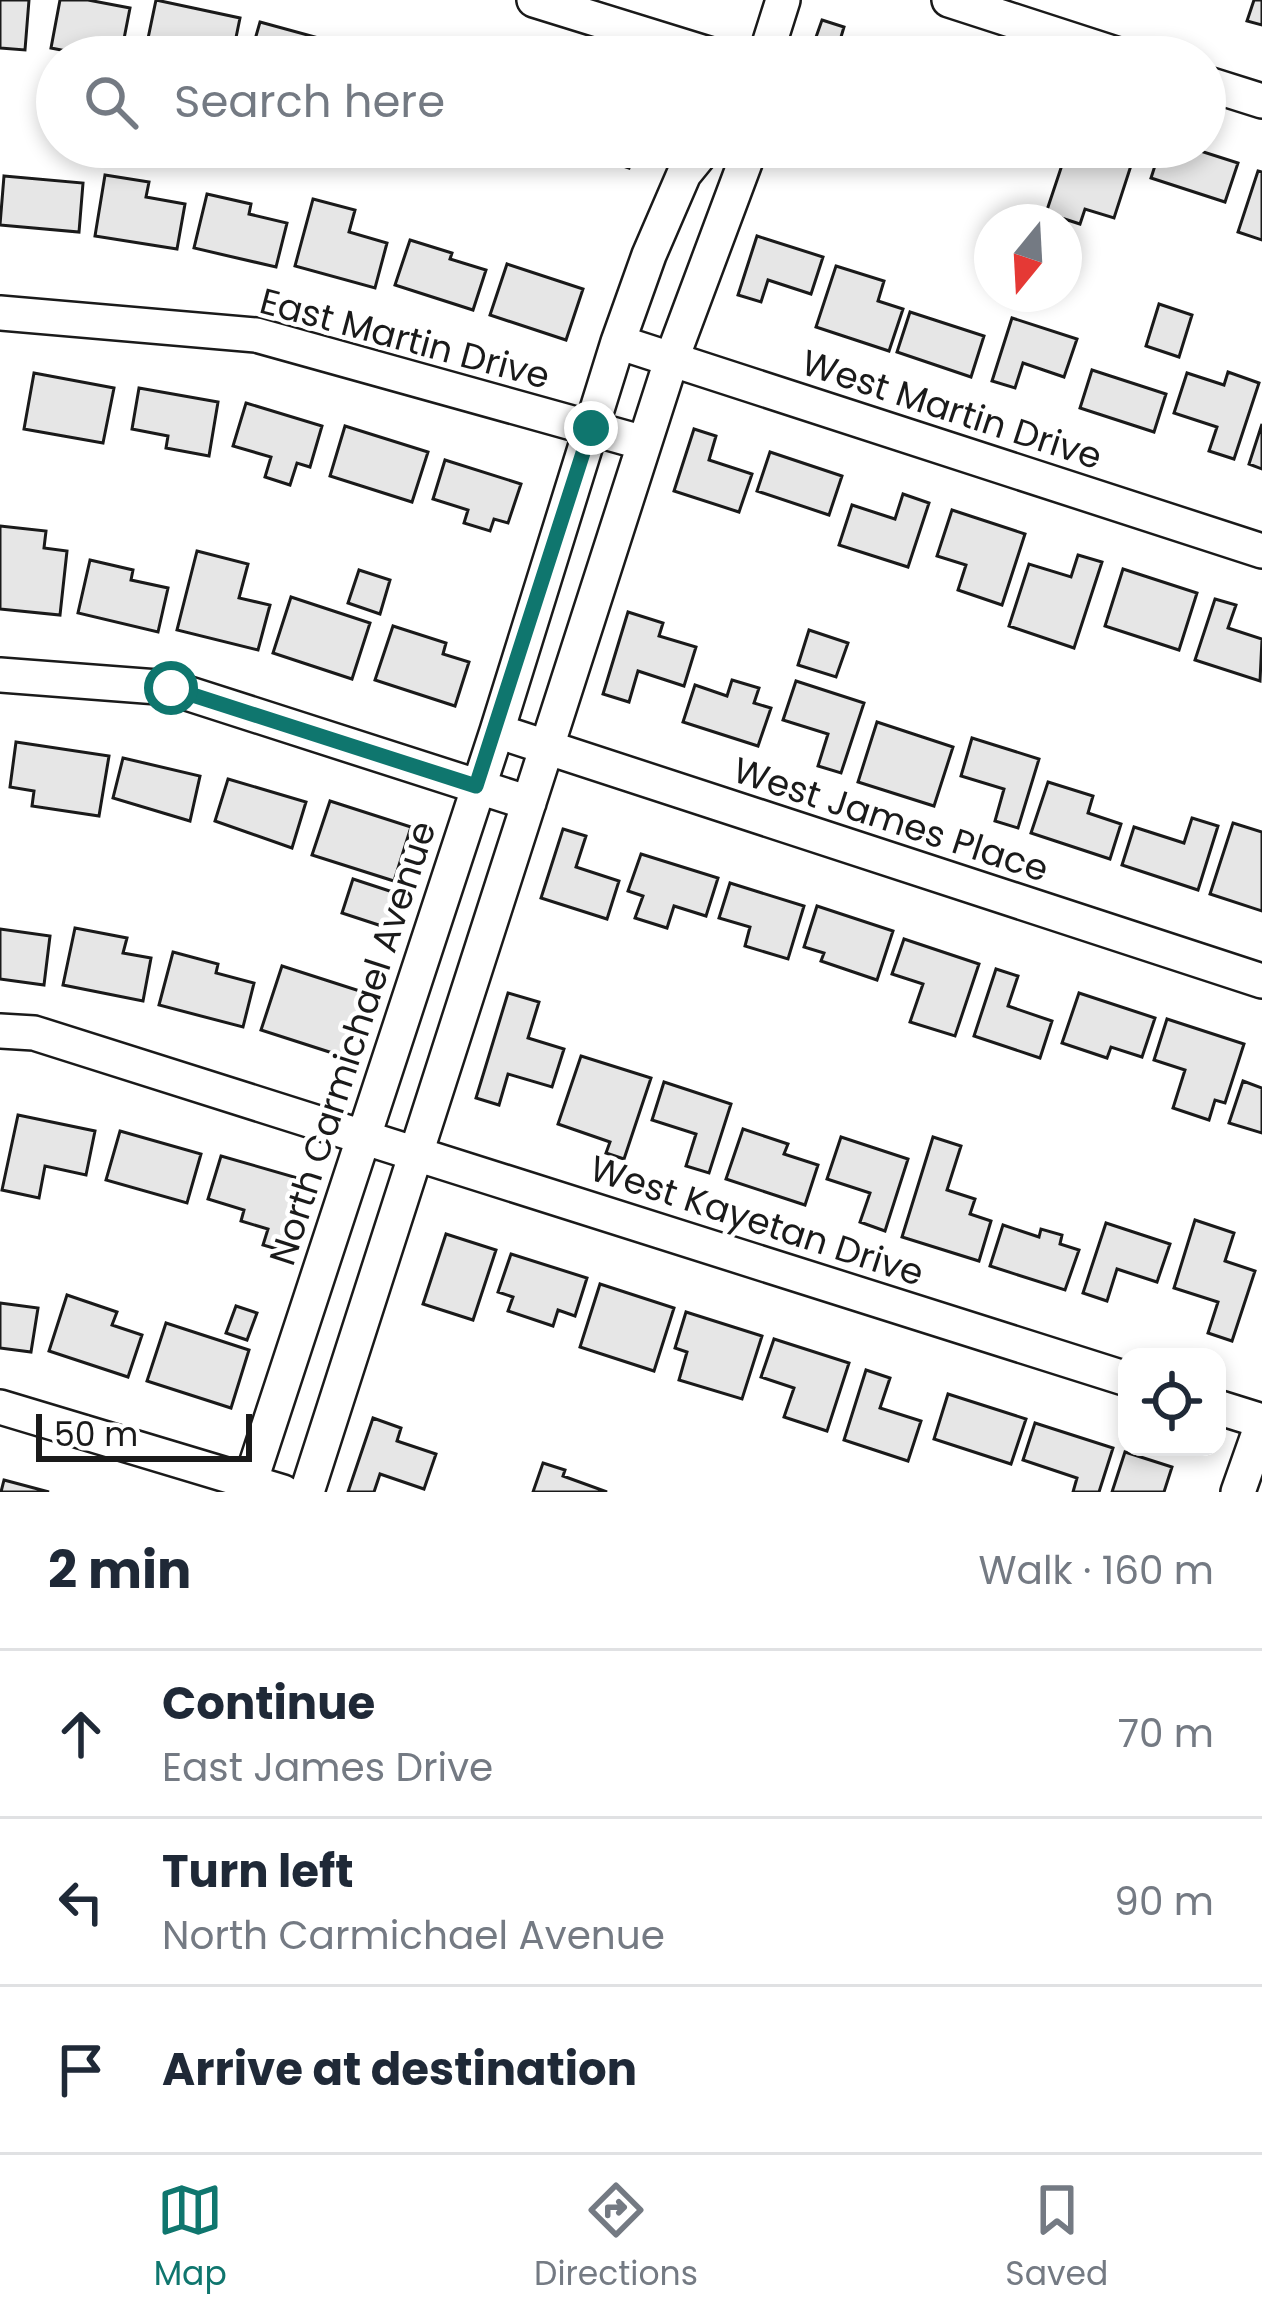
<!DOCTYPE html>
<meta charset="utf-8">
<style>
:root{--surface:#fff;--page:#f6f6f7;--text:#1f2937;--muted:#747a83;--line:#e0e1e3;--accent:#0f766e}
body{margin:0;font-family:Poppins,sans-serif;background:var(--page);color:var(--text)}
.controls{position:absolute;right:36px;bottom:36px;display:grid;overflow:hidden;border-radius:24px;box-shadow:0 6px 18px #0003}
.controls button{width:108px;height:108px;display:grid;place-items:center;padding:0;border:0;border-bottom:3px solid var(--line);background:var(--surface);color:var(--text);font:60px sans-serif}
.compass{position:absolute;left:974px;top:204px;width:108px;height:108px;border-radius:50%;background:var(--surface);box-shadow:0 6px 18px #0003;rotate:198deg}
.scale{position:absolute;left:36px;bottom:30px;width:216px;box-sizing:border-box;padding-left:12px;border:6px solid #1a1a1a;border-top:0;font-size:33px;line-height:42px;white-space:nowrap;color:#1a1a1a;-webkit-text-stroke:9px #fff;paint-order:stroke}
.stop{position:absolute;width:36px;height:36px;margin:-27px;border:9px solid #0f766e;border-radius:50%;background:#fff}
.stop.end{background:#0f766e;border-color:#fff;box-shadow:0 3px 12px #0008}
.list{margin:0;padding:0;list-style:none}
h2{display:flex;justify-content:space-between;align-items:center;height:156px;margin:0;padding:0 48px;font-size:51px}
h2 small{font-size:39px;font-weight:400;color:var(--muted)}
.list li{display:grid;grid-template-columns:78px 1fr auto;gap:36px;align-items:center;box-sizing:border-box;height:168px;padding:0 48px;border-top:3px solid var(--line)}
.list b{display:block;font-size:45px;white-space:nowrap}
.list p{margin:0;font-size:39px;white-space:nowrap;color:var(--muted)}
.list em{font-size:39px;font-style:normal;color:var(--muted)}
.icon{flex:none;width:66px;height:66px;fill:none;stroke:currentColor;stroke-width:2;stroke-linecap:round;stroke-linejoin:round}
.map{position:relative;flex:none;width:1262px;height:1492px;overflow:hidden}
.search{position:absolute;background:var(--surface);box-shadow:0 6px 18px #0003;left:36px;right:36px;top:36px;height:132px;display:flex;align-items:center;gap:30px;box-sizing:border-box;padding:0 42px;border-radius:66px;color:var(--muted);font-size:45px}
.sheet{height:660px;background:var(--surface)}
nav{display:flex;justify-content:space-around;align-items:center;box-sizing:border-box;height:168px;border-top:3px solid var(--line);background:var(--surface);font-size:33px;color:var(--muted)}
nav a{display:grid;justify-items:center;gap:6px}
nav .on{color:var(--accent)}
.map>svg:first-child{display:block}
</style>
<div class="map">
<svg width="1262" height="1492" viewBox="0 0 1262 1492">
<rect width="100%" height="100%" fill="#fff"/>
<path fill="#e6e6e6" stroke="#1a1a1a" stroke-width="3" d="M0,0H29L25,50L0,48Z
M60,0H88L130,8L122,49L89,43L87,55L51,48Z
M156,0L240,18L232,57H185L146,48Z
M1254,0H1262V25L1247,21Z
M822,20L844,27L835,57H809Z
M260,22L337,43L333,57H250Z
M361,43L412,57H358Z
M583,147H636L629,168L585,153L587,148Z
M1068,147H1137L1114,218L1085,209L1080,224L1046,213Z
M1161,147H1188L1238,163L1225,202L1151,178Z
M1258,171L1262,172V240L1238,232Z
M105,175L149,182L146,197L185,204L177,249L95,236Z
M4,176L83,183L79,232L0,225Z
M207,194L251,204L249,214L287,223L276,267L194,248Z
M313,199L355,210L349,232L387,243L375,288L295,266Z
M757,236L823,257L811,294L768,280L761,302L738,295Z
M410,240L452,253L450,259L486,270L473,310L395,285Z
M507,264L583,289L566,340L490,315Z
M836,266L884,281L878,301L903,309L889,351L816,327Z
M1159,304L1192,315L1179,357L1146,346Z
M910,312L984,336L971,377L897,352Z
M1012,318L1077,339L1064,377L1023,363L1015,388L992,381Z
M1092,370L1166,394L1154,432L1080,408Z
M1228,372L1259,383L1234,459L1209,451L1217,427L1174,413L1187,373L1224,385Z
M34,373L114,388L103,443L24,429Z
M139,388L218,402L209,456L166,448L168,436L132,429Z
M246,403L322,426L310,467L297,463L290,485L265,477L271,457L233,446Z
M1262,424V469L1249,464Z
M345,426L428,452L412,502L330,476Z
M694,429L716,436L709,460L752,474L739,512L674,491Z
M770,452L842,476L829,515L757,491Z
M445,460L521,484L508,523L494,519L490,531L464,523L468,510L433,499Z
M903,494L929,503L908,567L839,545L852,505L895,519Z
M952,510L1025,534L1002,605L958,590L966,565L937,556Z
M0,526L46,531L44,548L67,551L60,615L0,609Z
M197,551L248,564L239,598L270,605L258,650L177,630Z
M1078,555L1102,562L1074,648L1009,626L1029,564L1071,577Z
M90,560L133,570L131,580L168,588L158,632L78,613Z
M1123,569L1197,593L1179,650L1105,626Z
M359,570L390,580L380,614L348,603Z
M291,597L370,623L352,679L273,653Z
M1215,599L1236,605L1228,628L1262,639L1260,681L1195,660Z
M628,612L663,623L659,636L696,647L684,686L638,671L629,702L603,694Z
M393,626L446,643L443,654L469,662L455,706L375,680Z
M809,630L848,643L836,677L798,665Z
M732,680L759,688L754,703L771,708L758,746L683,722L695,685L727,696Z
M796,681L864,703L841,773L818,766L828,734L783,720Z
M877,722L953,747L934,806L858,782Z
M972,738L1039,759L1018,828L995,821L1004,789L961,776Z
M16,742L109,756L99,816L32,806L34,791L10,787Z
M123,758L200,776L190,821L113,798Z
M228,779L306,802L292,848L215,821Z
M1048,782L1093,796L1088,813L1121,824L1110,859L1031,833Z
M330,801L411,827L394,881L312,855Z
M1192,818L1218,826L1198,890L1122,865L1134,827L1184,843Z
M1233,823L1262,832V911L1210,894Z
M563,829L586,836L576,867L619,881L607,919L541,898Z
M641,854L718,878L706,916L674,906L667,928L635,918L643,896L628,891Z
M353,879L405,896L394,930L342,913Z
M730,883L804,906L788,959L745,946L750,927L719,918Z
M817,906L893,931L877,980L821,961L824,953L804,947Z
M75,928L127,938L123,953L151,958L143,1001L63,985Z
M0,929L50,936L44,985L0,979Z
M904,939L979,964L955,1036L910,1022L923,984L892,974Z
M173,952L218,964L216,973L254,983L243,1027L159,1005Z
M282,966L366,993L345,1057L261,1030Z
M996,969L1018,976L1008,1006L1052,1021L1040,1058L974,1036Z
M508,993L539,1002L528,1038L564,1049L552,1087L508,1074L499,1105L476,1098Z
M1079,993L1155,1018L1142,1057L1111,1047L1107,1058L1062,1043Z
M1167,1019L1244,1044L1225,1103L1215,1100L1209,1120L1173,1108L1185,1070L1154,1060Z
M581,1056L651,1078L624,1159L606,1153L610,1142L558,1124Z
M1243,1081L1262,1088V1133L1229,1123Z
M664,1082L731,1104L709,1173L686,1166L696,1134L652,1120Z
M18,1115L95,1131L86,1175L45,1166L39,1198L2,1190Z
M743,1129L788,1144L784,1154L818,1165L805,1205L726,1179Z
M120,1131L201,1154L187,1203L106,1180Z
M841,1137L908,1159L885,1231L860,1222L870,1193L827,1179Z
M933,1137L961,1146L947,1190L975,1199L970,1214L991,1221L979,1261L902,1237Z
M221,1156L301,1179L280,1250L263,1245L268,1229L241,1221L244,1210L208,1199Z
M1195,1220L1234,1233L1225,1261L1255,1271L1232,1341L1208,1333L1218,1302L1174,1288Z
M1106,1223L1170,1244L1157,1282L1117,1269L1107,1301L1083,1293Z
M1003,1225L1039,1237L1041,1229L1062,1235L1060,1244L1079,1250L1065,1290L990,1266Z
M446,1234L496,1250L473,1320L423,1304Z
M511,1254L587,1278L575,1316L558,1310L553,1326L508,1311L513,1297L498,1292Z
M600,1284L674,1308L654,1371L580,1347Z
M67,1295L117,1312L112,1325L142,1335L128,1377L49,1351Z
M0,1303L38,1308L31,1352L0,1348Z
M236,1306L257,1313L247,1340L226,1333Z
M686,1312L762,1336L742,1399L679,1380L687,1352L675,1348Z
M166,1323L249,1350L231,1408L147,1381Z
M774,1339L849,1363L827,1431L784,1417L794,1388L761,1377Z
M866,1370L890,1378L880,1408L921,1421L908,1461L844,1440Z
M948,1394L1026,1419L1011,1464L934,1439Z
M373,1418L401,1428L397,1441L436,1454L424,1489L380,1474L374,1492H348Z
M1035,1423L1113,1448L1099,1492H1073L1077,1478L1023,1460Z
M1125,1452L1172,1467L1164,1492H1112Z
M543,1463L565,1470L563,1476L607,1492H533Z
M4,1480L49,1492H1Z"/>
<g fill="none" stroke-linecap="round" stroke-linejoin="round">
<defs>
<path id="minor" d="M534,0L718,57
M949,0L1125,57
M765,57L783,0
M1205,83L1262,101
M0,313L256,335L644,443
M618,342L1262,551
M0,675L171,688L529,803
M497,731L1262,981
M0,1031L34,1033L1127,1379
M0,1407L283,1492
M1217,1407L1262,1421
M247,1492L497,731L618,342L649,255L684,174L706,147
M307,1492L672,358L746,160L747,147
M1238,1492L1262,1424"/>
</defs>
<use href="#minor" stroke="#1a1a1a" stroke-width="38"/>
<use href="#minor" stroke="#fff" stroke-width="33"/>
</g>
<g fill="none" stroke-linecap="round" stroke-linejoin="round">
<path stroke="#0f766e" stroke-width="15" d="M171,688L476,786L591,428"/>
</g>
<g text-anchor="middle" stroke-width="9" stroke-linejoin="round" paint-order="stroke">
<g font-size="36" fill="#1a1a1a" stroke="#fff">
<text transform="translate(405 338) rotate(15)" y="13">East Martin Drive</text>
<text transform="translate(952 409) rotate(18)" y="13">West Martin Drive</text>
<text transform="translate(891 819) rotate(18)" y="13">West James Place</text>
<text transform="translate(352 1043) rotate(-72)" y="13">North Carmichael Avenue</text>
<text transform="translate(757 1220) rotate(18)" y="13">West Kayetan Drive</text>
</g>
</g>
</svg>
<div class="controls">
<button><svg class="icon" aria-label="locate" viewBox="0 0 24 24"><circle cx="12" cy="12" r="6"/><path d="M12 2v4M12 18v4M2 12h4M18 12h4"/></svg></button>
</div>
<svg class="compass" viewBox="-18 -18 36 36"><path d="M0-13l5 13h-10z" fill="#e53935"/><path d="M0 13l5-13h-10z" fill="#747a83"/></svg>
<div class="scale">50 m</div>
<div class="stop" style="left:171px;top:688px"></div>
<div class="stop end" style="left:591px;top:428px"></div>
<div class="search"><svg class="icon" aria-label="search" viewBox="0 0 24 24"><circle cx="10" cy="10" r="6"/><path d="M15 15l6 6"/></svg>Search here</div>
</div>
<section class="sheet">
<h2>2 min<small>Walk · 160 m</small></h2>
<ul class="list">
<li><svg class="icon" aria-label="ahead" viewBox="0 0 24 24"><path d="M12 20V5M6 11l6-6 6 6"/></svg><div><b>Continue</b><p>East James Drive</p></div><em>70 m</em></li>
<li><svg class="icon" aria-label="left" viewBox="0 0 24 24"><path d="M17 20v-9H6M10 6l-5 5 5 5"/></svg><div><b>Turn left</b><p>North Carmichael Avenue</p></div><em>90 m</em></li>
<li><svg class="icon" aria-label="arrive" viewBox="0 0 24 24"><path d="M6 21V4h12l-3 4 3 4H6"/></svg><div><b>Arrive at destination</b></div></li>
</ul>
</section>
<nav>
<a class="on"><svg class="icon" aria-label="map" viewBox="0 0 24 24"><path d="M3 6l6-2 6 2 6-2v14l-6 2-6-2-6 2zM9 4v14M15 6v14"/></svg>Map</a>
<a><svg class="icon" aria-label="directions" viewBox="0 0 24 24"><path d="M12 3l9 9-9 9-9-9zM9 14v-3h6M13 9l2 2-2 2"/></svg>Directions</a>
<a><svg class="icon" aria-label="saved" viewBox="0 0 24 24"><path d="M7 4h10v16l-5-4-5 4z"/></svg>Saved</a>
</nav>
